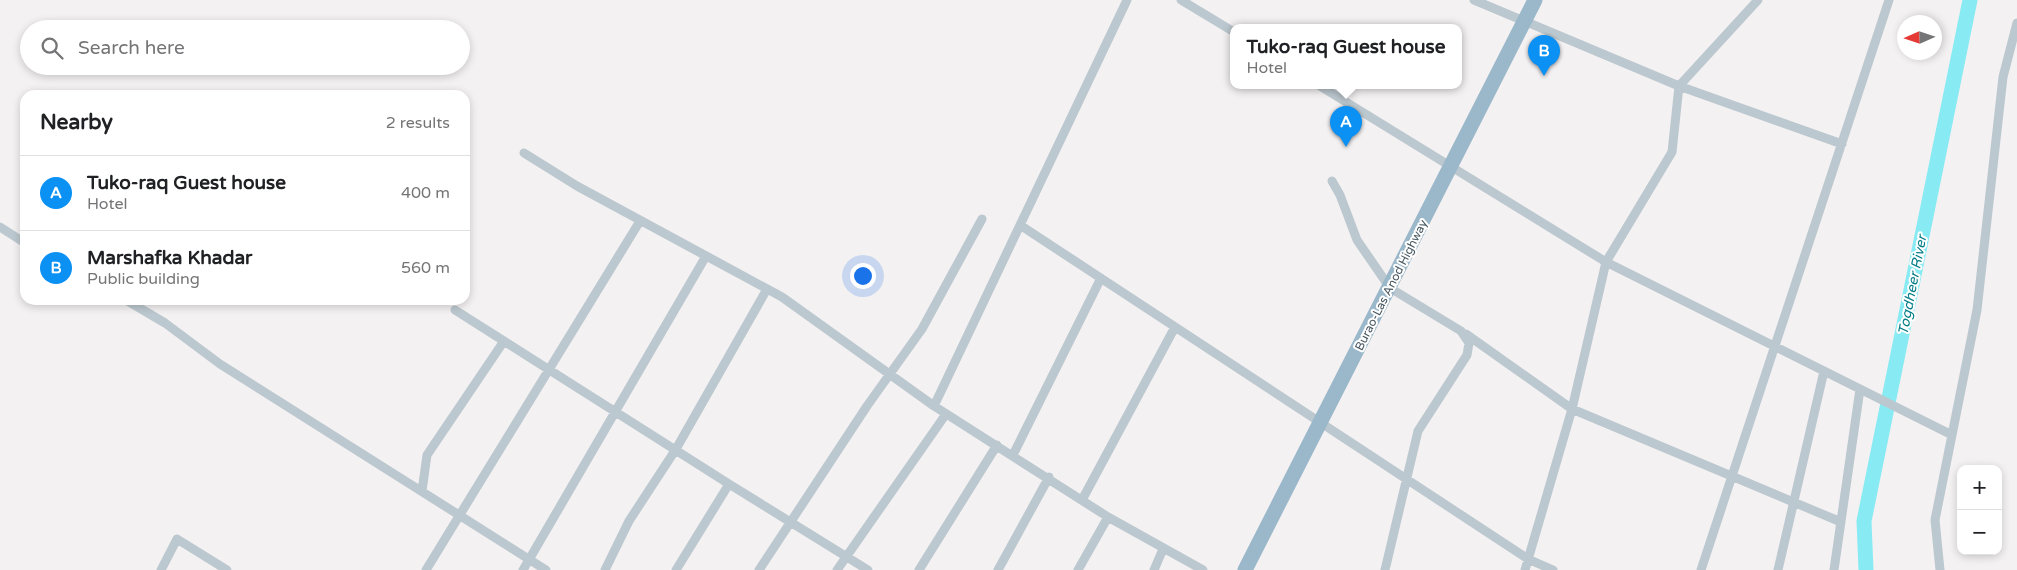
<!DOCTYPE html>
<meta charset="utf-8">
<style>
:root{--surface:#fff;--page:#f6f6f6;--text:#202124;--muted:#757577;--line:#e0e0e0;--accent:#0b90f4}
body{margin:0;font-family:"Varela Round",sans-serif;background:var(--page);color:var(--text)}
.controls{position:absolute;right:15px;bottom:15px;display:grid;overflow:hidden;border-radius:10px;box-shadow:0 2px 8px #0003}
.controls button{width:45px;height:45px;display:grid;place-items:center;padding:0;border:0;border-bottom:1px solid var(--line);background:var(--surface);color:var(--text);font:25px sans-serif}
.compass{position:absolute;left:1897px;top:15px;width:45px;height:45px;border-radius:50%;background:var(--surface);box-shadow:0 2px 8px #0003;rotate:267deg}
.you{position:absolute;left:862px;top:275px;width:18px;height:18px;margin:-12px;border:4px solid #fff;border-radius:50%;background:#1a73e8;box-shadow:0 0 0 8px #1a73e833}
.badge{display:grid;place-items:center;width:32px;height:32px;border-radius:50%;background:var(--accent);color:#fff;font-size:16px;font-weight:700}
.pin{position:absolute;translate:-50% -41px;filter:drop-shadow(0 1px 2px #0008)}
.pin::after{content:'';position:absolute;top:26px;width:18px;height:15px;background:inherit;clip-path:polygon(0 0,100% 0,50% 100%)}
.popup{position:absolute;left:1230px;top:24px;width:232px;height:65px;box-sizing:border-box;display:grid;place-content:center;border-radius:10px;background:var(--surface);filter:drop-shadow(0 1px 4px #0005);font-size:16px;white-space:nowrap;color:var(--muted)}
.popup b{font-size:19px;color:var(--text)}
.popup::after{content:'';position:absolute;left:50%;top:100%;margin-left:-10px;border:10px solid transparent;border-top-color:var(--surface)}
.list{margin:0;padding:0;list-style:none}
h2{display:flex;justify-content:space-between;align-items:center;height:65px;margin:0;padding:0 20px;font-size:21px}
h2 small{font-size:16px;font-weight:400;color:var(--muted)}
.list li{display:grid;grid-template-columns:32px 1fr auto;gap:15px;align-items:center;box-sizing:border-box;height:75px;padding:0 20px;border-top:1px solid var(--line)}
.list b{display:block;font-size:19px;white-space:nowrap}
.list p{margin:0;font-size:16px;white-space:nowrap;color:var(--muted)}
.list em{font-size:16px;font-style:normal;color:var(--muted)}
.icon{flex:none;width:28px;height:28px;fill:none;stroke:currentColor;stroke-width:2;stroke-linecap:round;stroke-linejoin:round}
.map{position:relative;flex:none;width:2017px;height:570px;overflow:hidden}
.search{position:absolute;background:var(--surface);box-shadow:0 2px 8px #0003;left:20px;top:20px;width:450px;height:55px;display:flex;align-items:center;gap:12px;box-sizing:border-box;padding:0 18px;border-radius:28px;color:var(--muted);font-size:19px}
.panel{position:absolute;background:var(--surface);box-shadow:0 2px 8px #0003;left:20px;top:90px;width:450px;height:215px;border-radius:15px}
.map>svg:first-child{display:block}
</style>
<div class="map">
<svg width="2017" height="570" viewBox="0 0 2017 570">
<rect width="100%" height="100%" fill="#f4f1f2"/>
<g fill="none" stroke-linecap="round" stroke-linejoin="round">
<path stroke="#88ebf3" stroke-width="15" d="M1866,570L1864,521L1970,0"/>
<path stroke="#bcc8cf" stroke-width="9" d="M1181,0L1234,32
M1474,0L1679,86L1842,144
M1320,86L1606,262L1952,435
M524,153L577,186L782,297L934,406L1108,517L1203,570
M1332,181L1340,195L1357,240L1390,288L1461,331L1469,343L1467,355L1418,431L1385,570
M1020,225L1528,559L1553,570
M0,227L25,243
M126,300L165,323L220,364L546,570
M455,310L729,484L676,570
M1466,334L1572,409L1841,522
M934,406L1127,0
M1013,455L1101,278
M729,484L868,570
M422,491L427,455L504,341
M1082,500L1175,327
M161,570L177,539L227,570
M426,570L640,221
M523,570L706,256
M605,570L629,521L676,449L767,289
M759,570L867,406L922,329L982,219
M837,570L946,414
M919,570L997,445
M998,570L1049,477
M1078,570L1108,517
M1154,570L1163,549
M1525,570L1572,409L1606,262L1672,152L1679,86L1758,0
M1701,570L1889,0
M1778,570L1824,371
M1834,570L1860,389
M1940,570L1935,520L1977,310L2003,77L2017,23"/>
<path stroke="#9bb8ca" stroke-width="15" d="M1245,570L1535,0"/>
</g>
<g text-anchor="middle" stroke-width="4" stroke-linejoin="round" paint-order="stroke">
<g font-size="12" fill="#485861" stroke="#fff">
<text transform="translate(1391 285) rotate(-63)" y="4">Burao-Las Anod Highway</text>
</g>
<g font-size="14" font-style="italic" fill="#067e88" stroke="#fff">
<text transform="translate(1912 285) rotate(-79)" y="5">Togdheer River</text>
</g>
</g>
</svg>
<div class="controls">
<button>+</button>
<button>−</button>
</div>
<svg class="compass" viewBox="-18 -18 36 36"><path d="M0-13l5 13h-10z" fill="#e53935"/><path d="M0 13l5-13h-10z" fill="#757577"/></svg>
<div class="you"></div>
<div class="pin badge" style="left:1346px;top:147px">A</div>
<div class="popup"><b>Tuko-raq Guest house</b>Hotel</div>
<div class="pin badge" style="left:1544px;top:76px">B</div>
<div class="search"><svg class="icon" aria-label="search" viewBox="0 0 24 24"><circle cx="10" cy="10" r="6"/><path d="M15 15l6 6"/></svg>Search here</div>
<section class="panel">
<h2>Nearby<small>2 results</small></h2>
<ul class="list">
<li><span class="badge">A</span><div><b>Tuko-raq Guest house</b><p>Hotel</p></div><em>400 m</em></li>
<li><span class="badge">B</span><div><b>Marshafka Khadar</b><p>Public building</p></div><em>560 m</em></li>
</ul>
</section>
</div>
